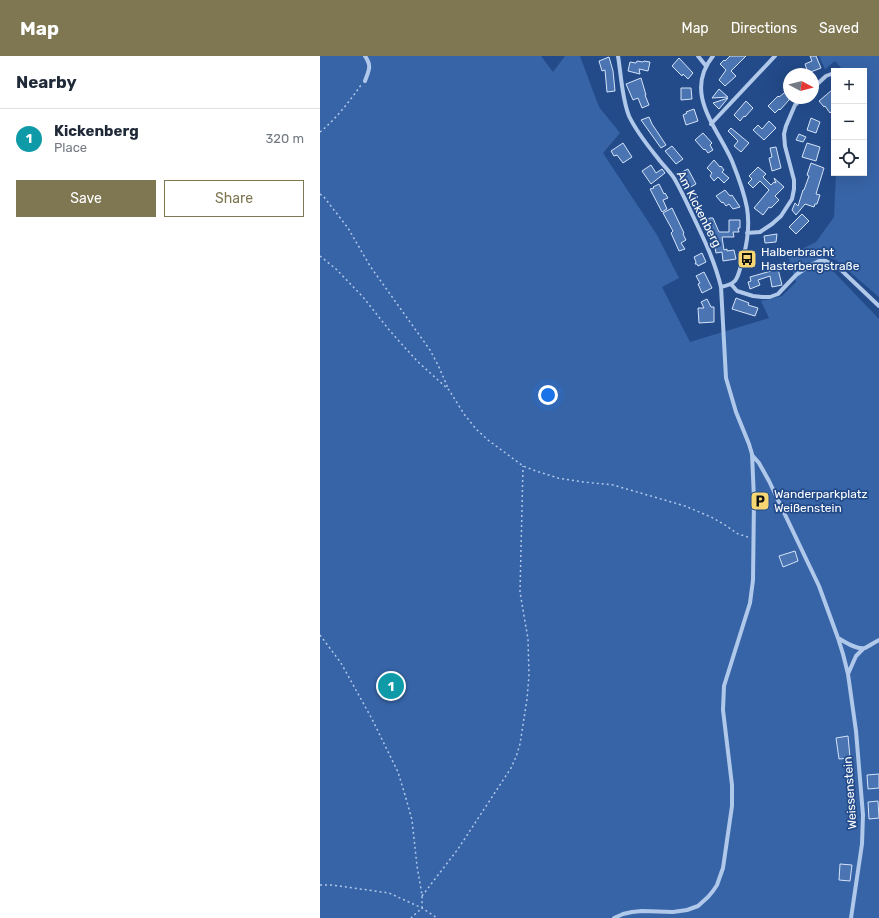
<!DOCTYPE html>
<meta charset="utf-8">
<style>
:root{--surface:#fff;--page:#f2f2f3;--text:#1f2937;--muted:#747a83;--line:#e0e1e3;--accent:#7f7752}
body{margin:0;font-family:Rubik,sans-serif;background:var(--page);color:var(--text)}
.controls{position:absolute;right:12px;top:12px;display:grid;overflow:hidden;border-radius:0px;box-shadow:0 4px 16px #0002}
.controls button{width:36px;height:36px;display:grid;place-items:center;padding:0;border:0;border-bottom:1px solid var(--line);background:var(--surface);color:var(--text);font:20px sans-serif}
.compass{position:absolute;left:463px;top:12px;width:36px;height:36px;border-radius:50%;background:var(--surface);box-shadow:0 4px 16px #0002;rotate:97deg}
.you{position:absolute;left:228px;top:339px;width:14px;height:14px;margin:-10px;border:3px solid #fff;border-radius:50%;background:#1a73e8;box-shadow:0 0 0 6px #1a73e833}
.badge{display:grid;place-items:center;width:26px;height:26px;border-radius:50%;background:var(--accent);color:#fff;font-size:13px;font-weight:700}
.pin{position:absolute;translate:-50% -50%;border:2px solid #fff;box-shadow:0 1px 4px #0006}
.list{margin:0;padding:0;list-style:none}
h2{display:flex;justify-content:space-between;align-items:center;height:52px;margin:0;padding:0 16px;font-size:17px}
h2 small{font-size:13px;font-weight:400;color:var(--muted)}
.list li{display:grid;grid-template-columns:26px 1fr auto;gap:12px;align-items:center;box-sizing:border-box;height:60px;padding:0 16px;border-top:1px solid var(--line)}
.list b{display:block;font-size:15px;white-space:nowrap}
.list p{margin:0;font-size:13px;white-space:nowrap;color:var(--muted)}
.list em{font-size:13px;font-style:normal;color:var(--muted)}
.actions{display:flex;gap:8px;padding:12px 16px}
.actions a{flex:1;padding:9px 0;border:1px solid var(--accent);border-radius:0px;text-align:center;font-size:14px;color:var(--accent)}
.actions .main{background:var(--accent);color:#fff}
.icon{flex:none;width:22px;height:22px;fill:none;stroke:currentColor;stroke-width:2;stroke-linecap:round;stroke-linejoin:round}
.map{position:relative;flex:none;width:559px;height:862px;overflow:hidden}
header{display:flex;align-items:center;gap:24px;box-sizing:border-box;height:56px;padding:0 20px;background:var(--accent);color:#fff}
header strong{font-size:19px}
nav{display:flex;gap:22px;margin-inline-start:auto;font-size:14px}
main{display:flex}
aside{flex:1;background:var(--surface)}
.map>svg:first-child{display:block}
</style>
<header>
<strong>Map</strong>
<nav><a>Map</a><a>Directions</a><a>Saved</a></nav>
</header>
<main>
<aside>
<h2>Nearby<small></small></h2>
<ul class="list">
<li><span class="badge" style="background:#0f9aa8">1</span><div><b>Kickenberg</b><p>Place</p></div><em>320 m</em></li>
</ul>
<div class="actions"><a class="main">Save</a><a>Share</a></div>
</aside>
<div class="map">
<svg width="559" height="862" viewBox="0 0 559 862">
<rect width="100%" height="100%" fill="#234b8a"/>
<path fill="#3764a7" d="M0,0H221L233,16L245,0H260L279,51L300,77L283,97L337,179L359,222L342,231L370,286L449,262L441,245L451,243L462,240L476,226L468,200L496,186L514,161L516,117H544V15H524L515,5L505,13L499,0H559V241L516,204L504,200L512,214L559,263V862H0Z"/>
<path fill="#4b75b2" stroke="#d4e3f8" d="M410,0H426L411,15L416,20L405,30L399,24L406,14L400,8L404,4L405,5Z
M490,0H496L501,12L488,17L485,8L492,5Z
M289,1L293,15L295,35L287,36L285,14L282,15L279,5Z
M359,2L373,17L368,23L363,18L362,20L352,10Z
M317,5L323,6L324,5L330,6L328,15L319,13L320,18L308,15L310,6L316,7Z
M321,22L326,39H325L329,49L322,52L318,42L313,44L306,28Z
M361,32H371L372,43L361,44Z
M399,33L408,41L392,42Z
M469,33V44L460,54L459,53L455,57L448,50L458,40L459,41Z
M512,34L514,37V53L510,57L505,50L504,51L499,45Z
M408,42L399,53L393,47Z
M426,45L433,52L425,61L424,60L420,65L414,59Z
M374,53L378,65L366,69L363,59L367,57L366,56Z
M329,61L332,68L346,89L341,92L321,64Z
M491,62L500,66L496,77L487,74Z
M449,65L456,72L444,84L433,74L438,69L442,73Z
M411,72L429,87L421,96L414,90L418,85L408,75Z
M383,77L392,87L390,89L393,94L388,97L385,93L384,94L375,84Z
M479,78L486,81L483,86L476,84Z
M303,87L312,101L303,107L297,99L294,100L291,95Z
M487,87L500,91L496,105L482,101Z
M352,90L363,103L356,108L345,95Z
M456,91L461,112L452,115L449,102L452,101L450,92Z
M394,104L400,111L401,110L404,114L402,116L409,122L404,127L398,121L394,125L390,120L392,117L387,112Z
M491,107L504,112L496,138L500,139L497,148H495L494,151L485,148L476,159L472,154L475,147L478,150L483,134H484L489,120L487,119Z
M331,109L336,117L342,113L345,117L331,128L322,115Z
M438,111L446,118L443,121L451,129L454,126L456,127L454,122L464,131L455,140L459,144L451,152L449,151L443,159L434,152L449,134L440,125L433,132L428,127L432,123L429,120Z
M368,113L376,128L369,132L360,117Z
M339,128L344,138L345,137L348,142L343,144L347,153L342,156L330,133L334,132L333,131Z
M405,134L410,140L412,139L420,151L413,153L409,148L406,150L403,146L402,147L396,140Z
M352,152L364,177L363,178L366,184L361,187L365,193L359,195L351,177L353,175L343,157Z
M482,158L489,165L476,178L469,171Z
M390,162H393L399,176H409V164H420V172H418L419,176H413L414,181H402L404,194L407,193V195L414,194L416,203L403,205L402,196L396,197L393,182L384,165Z
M457,178L456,186L445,187L444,180Z
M382,197L386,206L378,210L377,208H375L376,206L374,201Z
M458,213L462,229L452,231L450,220L438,224L440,229L430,233L428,226L431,225L430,221Z
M384,216L392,232L382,237L378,228L380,227L376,220Z
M416,242L429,247L428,249L438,252L435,260L412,253Z
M387,243L391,251H394V266L379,267L378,252H384L381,246Z
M475,495L478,505L463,511L459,500Z
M528,680L530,702L519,703L516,682Z
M559,718V732L548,733L547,719Z
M558,745L559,762L549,763L548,746Z
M520,808L532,809L530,825L519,824Z"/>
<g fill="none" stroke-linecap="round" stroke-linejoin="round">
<path stroke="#b0c8ea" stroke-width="1.5" stroke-dasharray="2 3" stroke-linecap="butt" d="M0,76C16,63 29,46 41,29
M0,138L4,141L28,172L50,210L110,294L118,309L128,332
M0,200L16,213L43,241L70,275L97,305L129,334L144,358L156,373L168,384L203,410L216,415L238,422L263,426L293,429L365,450L391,461L405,469L418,478L428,481
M0,579L21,607L52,663L78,716L85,739L92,764L97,810L102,839V852L91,862
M0,829H12L69,837L102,852L117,862
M102,840L138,793L191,712L196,701L200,688L207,643L209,619L208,583L200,536L203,410"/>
<path stroke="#b0c8ea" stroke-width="4" d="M45,0C52,10 49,14 45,25
M378,0L386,10
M393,0C363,37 397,71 412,105C418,120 424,136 427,152C430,170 427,189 422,206C417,222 419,227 401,231
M493,32L506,20L514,17
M391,68L455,0
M427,177L440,176L452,168L461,160L472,143L474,133V124L465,90L464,78L466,70L475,49L483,42
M411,228L417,235L433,240L442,241H450L458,238L476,219L489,210L499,205H506L519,212L559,250
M432,399L439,407L449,425L499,530L518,582L523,598L528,618L536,675L543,759L542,788L531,862
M518,582C525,586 536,594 545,592C549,590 555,586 559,584
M528,618L536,600L544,592
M294,862L303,858L312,856L322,855L353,856L367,854L378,850L388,841L393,835L397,829L403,812L412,750V729L403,654L404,630L430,547L433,524L434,443L432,398L429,388L416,356L406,322L401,231C395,206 384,183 373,160C367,147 361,134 354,122C350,116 345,111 340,105C329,91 317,77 309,60C302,43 301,18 298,0"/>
</g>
<defs>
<symbol id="bus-square" viewBox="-11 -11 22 22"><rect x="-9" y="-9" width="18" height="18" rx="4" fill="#f5d673" stroke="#234b8a"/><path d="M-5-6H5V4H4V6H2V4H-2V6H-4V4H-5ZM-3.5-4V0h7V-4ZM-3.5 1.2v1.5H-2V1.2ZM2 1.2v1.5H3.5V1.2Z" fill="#111"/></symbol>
<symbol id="parking-square" viewBox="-11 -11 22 22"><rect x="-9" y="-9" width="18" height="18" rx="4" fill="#f5d673" stroke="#234b8a"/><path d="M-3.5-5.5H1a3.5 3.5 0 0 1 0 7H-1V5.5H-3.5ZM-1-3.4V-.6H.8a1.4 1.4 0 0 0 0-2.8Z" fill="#111"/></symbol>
</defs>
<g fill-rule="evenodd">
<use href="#bus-square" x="416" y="192" width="22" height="22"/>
<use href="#parking-square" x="429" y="434" width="22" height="22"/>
</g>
<g text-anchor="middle" stroke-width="3.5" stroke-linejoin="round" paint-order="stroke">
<g font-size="12" fill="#fff" stroke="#234b8a">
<text transform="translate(379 153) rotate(63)" y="4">Am Kickenberg</text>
<text transform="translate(530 737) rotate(-94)" y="4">Weissenstein</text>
</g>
<g font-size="12" fill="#fff" stroke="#234b8a" text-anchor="start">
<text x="441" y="200">Halberbracht<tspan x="441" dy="14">Hasterbergstraße</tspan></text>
<text x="454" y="442">Wanderparkplatz<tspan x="454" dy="14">Weißenstein</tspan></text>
</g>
</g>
</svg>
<div class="controls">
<button>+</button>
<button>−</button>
<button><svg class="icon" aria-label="locate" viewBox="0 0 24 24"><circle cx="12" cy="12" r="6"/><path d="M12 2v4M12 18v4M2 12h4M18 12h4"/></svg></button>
</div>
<svg class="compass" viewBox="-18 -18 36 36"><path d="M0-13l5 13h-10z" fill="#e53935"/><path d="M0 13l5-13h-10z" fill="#747a83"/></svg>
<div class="you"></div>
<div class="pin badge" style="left:71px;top:630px;background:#0f9aa8">1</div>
</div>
</main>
